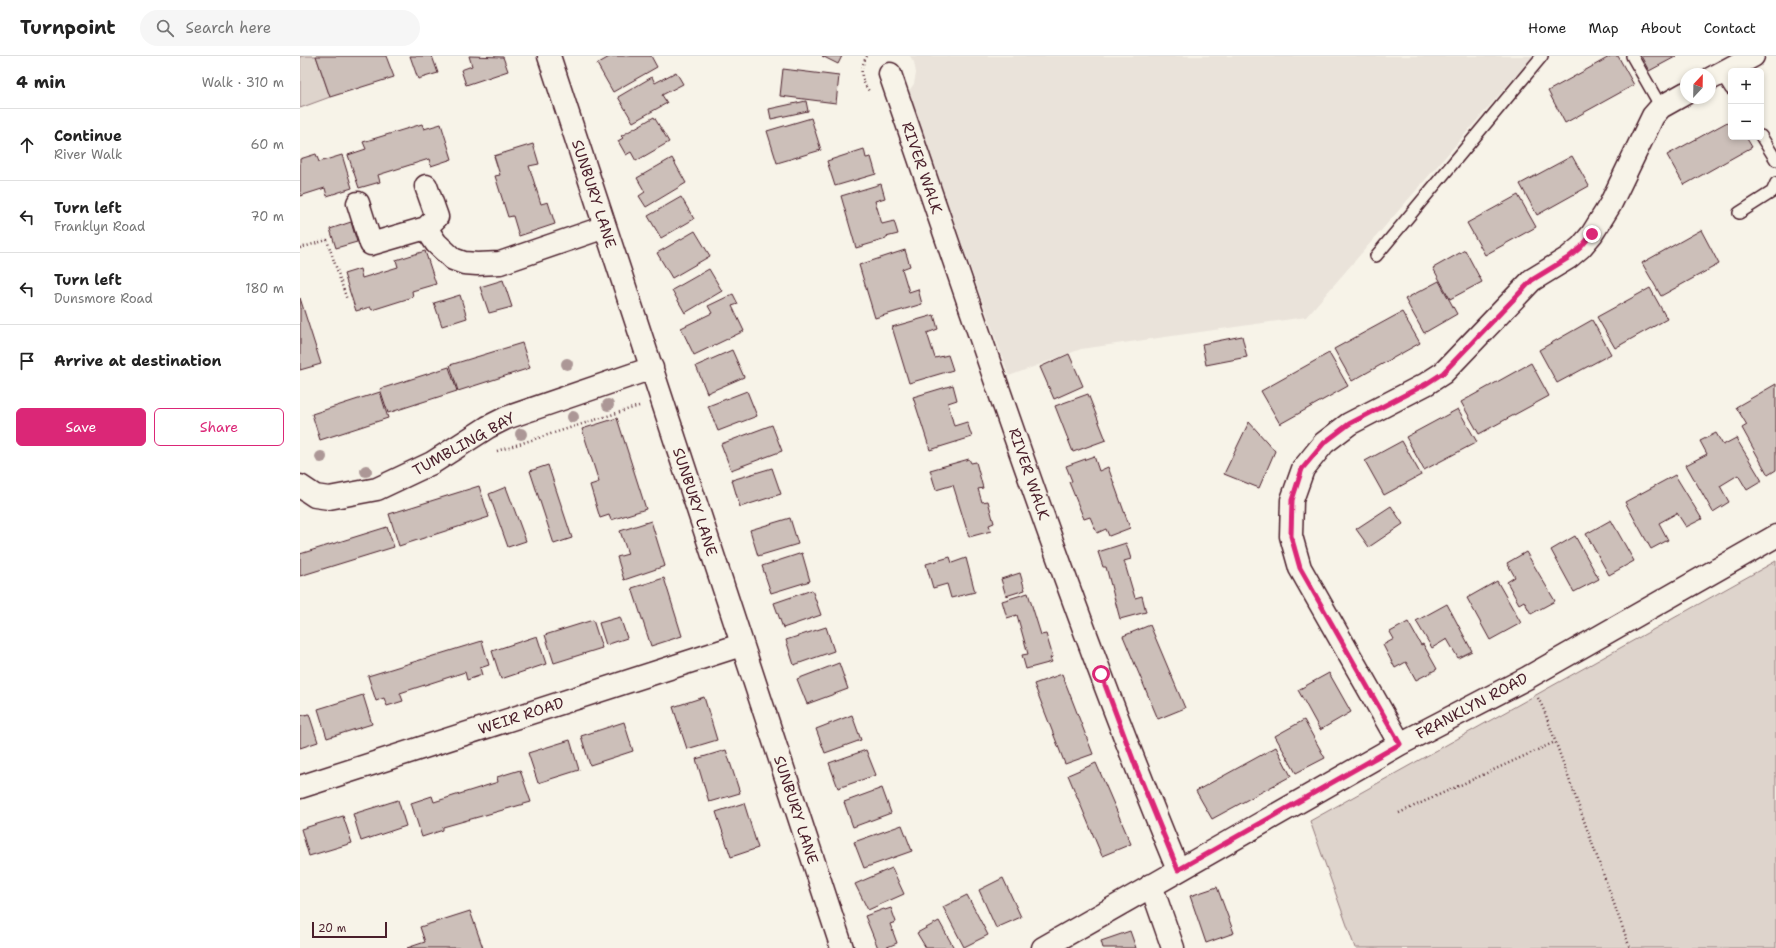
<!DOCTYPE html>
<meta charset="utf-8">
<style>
:root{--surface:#fff;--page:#f6f6f6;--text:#222;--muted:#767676;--line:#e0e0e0;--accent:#db2777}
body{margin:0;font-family:"Shantell Sans",sans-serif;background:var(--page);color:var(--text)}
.controls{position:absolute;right:12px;top:12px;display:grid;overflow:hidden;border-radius:6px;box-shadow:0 2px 6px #0003}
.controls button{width:36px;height:36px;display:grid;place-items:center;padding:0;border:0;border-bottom:1px solid var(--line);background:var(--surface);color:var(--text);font:20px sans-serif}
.compass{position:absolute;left:1380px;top:12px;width:36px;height:36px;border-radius:50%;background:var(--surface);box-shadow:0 2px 6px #0003;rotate:22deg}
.scale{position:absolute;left:12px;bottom:10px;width:75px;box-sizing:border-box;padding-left:4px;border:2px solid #4a1f2b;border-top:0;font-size:11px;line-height:14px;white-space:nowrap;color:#4a1f2b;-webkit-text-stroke:3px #f7f3e8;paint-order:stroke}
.stop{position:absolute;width:12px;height:12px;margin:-9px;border:3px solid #db2777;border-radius:50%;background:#fff}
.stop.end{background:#db2777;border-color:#fff;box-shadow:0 1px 4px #0008}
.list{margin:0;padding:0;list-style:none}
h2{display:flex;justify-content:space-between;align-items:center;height:52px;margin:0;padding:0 16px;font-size:17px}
h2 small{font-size:13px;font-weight:400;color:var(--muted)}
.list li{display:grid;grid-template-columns:26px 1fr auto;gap:12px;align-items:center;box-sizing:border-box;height:72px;padding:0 16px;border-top:1px solid var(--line)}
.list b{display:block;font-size:15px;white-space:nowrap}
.list p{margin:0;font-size:13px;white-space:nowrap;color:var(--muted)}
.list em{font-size:13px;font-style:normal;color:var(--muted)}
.actions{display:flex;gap:8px;padding:12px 16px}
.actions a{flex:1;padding:9px 0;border:1px solid var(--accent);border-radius:6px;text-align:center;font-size:14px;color:var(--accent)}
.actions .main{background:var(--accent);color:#fff}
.icon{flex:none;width:22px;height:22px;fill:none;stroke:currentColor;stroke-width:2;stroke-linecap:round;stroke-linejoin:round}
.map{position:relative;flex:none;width:1476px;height:892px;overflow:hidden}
header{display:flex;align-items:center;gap:24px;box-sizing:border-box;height:56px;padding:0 20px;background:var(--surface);border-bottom:1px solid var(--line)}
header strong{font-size:19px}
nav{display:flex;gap:22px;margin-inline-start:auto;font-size:14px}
.search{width:280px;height:36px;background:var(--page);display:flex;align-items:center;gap:10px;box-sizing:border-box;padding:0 14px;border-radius:22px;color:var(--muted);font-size:15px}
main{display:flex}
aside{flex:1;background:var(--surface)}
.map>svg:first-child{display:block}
</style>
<header>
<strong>Turnpoint</strong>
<div class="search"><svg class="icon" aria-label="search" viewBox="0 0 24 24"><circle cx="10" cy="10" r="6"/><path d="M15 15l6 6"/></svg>Search here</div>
<nav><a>Home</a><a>Map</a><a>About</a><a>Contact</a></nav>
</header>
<main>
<aside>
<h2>4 min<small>Walk · 310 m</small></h2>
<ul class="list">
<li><svg class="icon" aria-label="ahead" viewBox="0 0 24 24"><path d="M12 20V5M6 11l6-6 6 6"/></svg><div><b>Continue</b><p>River Walk</p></div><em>60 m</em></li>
<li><svg class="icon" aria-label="left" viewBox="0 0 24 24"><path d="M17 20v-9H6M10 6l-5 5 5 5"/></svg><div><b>Turn left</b><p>Franklyn Road</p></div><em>70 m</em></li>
<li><svg class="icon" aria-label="left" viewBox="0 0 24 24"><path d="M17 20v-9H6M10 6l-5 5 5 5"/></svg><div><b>Turn left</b><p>Dunsmore Road</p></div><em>180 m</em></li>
<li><svg class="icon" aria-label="arrive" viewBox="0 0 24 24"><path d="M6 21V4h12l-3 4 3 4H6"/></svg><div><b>Arrive at destination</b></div></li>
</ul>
<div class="actions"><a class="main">Save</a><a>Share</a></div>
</aside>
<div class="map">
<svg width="1476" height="892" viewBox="0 0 1476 892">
<rect width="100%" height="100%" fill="#f7f3e8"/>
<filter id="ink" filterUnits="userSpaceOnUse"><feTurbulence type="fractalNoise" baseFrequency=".025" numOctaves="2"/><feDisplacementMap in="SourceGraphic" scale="8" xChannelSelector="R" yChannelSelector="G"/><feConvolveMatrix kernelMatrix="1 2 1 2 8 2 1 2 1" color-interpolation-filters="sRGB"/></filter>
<g filter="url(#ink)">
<path fill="#eae3da" d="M610,0H1233L1006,261L781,293L709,320L608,36L614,28L616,17L614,6Z"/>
<path fill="#ded4cc" stroke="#947a7c" d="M0,0H16L30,41L0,52Z
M1476,505V892H1055L1010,765Z"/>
<path fill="#ccbfb9" stroke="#4a1f2b" d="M16,0H86L94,21L30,41Z
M110,0H132L138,17L118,23Z
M169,0L203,1L208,15L166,29L161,14L172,10Z
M311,0H351L357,11L313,36L297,8Z
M522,0H542L538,8Z
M1311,0H1318L1334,29L1265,67L1248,35Z
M1341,0H1377L1349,15Z
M483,13L539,20L536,47L480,40Z
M376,16L383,28L362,39L367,47L333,66L318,41L352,21L355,27Z
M506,45L508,55L471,63L469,53Z
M354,61L369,86L336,105L331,96L326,99L318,85L323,82L321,80Z
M511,62L521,94L477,107L467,75Z
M1431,64V81H1446L1452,91L1384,129L1367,99Z
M122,68L124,73L141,68L152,103L131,110L129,103L78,119L80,126L59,132L48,99L66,93L63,86Z
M233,88L239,108L229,110L241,148L248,146L255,168L219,180L213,160L208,161L195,120L200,119L194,100Z
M564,93L566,102L571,101L576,118L535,130L527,105Z
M16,98L19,106L42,99L52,132L27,140L25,132L0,140V103Z
M1272,100L1289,130L1237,159L1220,128Z
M372,102L386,127L346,151L339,140L345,136L337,122Z
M581,128L585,142L575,145L582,168L594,165L598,178L586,181V183L556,192L541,140Z
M1218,139L1236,171L1185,199L1167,167Z
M381,141L394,163L361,182L348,160Z
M51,166L57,186L36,192L30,173Z
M1401,174L1419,208L1361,240L1342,207Z
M395,175L410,200L372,222L357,197Z
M605,194L610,210L602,213L609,236L618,233L622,248L575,262L559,209Z
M1165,194L1182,226L1150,243L1133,212Z
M125,195L136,228L112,235L113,241L72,254L70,251L56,255L44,218L60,213L62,222L98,211L96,204Z
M409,213L422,235L385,257L372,234Z
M203,224L212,251L189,257L180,231Z
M1139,225L1157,258L1124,277L1105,243Z
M1350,232L1367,263L1315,292L1297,261Z
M433,238L438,248L432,250L444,275L394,299L381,272L412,257L408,250Z
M160,239L167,262L142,270L134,247Z
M0,242L21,308L0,314Z
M1102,256L1120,287L1052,325L1034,293Z
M634,259L638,273L627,277L635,302L648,299L653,314L609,327L592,271Z
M1292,264L1311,298L1257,327L1239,294Z
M942,280L947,301L906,309L902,288Z
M222,287L230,312L158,335L150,309Z
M432,294L444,321L407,337L396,310Z
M1029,297L1048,330L980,368L961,335Z
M769,298L783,330L754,343L740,311Z
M1231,307L1249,340L1179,378L1161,346Z
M149,311L157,335L88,357L80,333Z
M1476,328V414L1468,419L1442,372L1447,369L1436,351Z
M653,329L657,344L648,347L654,370L667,366L672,381L630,394L613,341Z
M447,335L457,360L418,375L408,350Z
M80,336L88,362L20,384L12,358Z
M788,338L806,384L773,396L755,350Z
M1158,353L1177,386L1124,414L1106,381Z
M317,362L346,453L311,464L309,459L300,462L290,429L299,426L282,373Z
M949,366L975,395L959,432L924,418Z
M472,369L482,395L431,414L421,388Z
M1416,377L1423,389L1436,382L1462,425L1447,434L1438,419L1420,430L1429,446L1413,456L1386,409L1407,398L1400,385Z
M1102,385L1121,419L1084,439L1065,405Z
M794,400L799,415L808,411L830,472L809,480L806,473L797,477L790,461L784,463L769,426L772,425L766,410Z
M669,403L671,407L676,406L683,432L678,433L682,446L688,445L694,467L689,469L691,475L669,481L653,429L636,434L630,414Z
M248,409L272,482L254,488L230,415Z
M472,412L481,438L440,451L432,424Z
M1375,419L1402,463L1386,471L1377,457L1359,467L1368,484L1351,493L1325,446Z
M179,430L189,461L99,490L89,458Z
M206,431L226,485L208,491L189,438Z
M1091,450L1103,468L1069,491L1056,473Z
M490,462L498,488L458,500L450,474Z
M1311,464L1334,505L1309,519L1286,478Z
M351,465L365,510L324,524L317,501L328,498L320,475Z
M87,471L94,491L0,520V498Z
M1275,480L1299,523L1274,536L1251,494Z
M826,487L831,503L824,505L835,542L842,540L846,556L820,563L806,511H803L798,496Z
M1226,496L1255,545L1231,558L1224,545L1219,548L1207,526L1215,521L1207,507Z
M502,497L510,525L471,537L462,510Z
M650,501L652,507L666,502L675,536L651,542L647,528L633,532L626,508Z
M720,517L725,534L706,540L701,523Z
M364,522L382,580L351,590L332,532Z
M1197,525L1221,567L1190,584L1167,542Z
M512,534L521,559L483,572L474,547Z
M728,537L741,579L746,578L753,601L750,602L752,606L726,613L722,599L728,598L717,559L707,562L702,545Z
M1147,548L1172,595L1158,602L1147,583L1132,592L1116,565Z
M320,561L327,582L306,589L299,567Z
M293,564L302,592L254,607L245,579Z
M1108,566L1121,589L1123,588L1137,613L1116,624L1106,606L1095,612L1083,589L1094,583L1090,576Z
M850,569L885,652L858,663L823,580Z
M526,571L534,595L494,609L486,584Z
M237,580L246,608L201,623L192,595Z
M182,585L189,609L180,612L182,619L167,624L165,616L100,637L103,645L87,650L84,642L76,645L68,620Z
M539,607L548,633L507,648L497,623Z
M1029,617L1051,656L1020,674L998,634Z
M762,618L793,698L765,708L734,628Z
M63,639L72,668L27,682L18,653Z
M404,641L417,684L387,693L373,651Z
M9,658L18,686L0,692V660Z
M552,659L561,684L525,697L516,673Z
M1004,664L1025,702L996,717L975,680Z
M324,666L333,695L290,709L281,680Z
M270,684L279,714L238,727L228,697Z
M976,691L991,720L912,763L896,735Z
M426,694L440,737L409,746L396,703Z
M566,694L576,719L538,732L529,707Z
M796,707L831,788L802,800L768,719Z
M220,714L231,746L143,771V774L122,781L111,747L132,740L134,746L198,726L197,721Z
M582,732L591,757L553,771L544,746Z
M98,744L106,770L61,785L53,758Z
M444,747L458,792L431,801L416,756Z
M43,760L52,787L9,800L1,773Z
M602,769L612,795L564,812L554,786Z
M592,812L604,838L568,854L555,828Z
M703,822L721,861L696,872L679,834Z
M917,831L934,877L906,887L890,840Z
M667,839L688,879L664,891L643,851Z
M591,852L596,866L590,868L597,887L585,892H578L565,860L584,853L585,854Z
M170,855L183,892H107L125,886L120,871Z
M639,865L654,892H626L617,877Z
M830,875L836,892H803L801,885Z"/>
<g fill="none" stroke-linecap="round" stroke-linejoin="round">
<defs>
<path id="lane" d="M1332,0L1361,51
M1421,17L1431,33
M1461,80L1476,104
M1439,157L1472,136L1476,127
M1076,200L1242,0"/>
<path id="street" d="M249,0L542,892
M590,18C682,284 770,553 878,814
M1410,23L1453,0
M126,130L137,161L126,172L136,187L153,203L164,207L177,208L200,207L305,171
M58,147L71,188L126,172
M0,430L15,440L29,442L77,433L132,407L188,371L206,362L352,312
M1100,688L1000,512L991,480L992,444L1003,413L1024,387L1049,368L1126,328L1143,317L1232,224L1268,202L1281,191L1292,178L1310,149L1353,60L1361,51L1386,37
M0,731L441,589
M851,829L873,892
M743,892L1100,688L1227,622L1476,480"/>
</defs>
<use href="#lane" stroke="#4a1f2b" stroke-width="14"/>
<use href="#street" stroke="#4a1f2b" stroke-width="25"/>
<path stroke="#4a1f2b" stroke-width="2.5" stroke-dasharray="1 3" stroke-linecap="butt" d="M567,0C559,13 560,24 570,36
M0,192L27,184L47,244
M197,395L339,350
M1238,642L1244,654L1330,892
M1099,757L1255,686"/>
<use href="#lane" stroke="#f7f3e8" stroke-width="11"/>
<use href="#street" stroke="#f7f3e8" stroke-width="22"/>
</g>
<g fill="#ac9796">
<circle cx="267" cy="308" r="6"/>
<circle cx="308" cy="349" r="6"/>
<circle cx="273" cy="361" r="6"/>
<circle cx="221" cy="378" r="6"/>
<circle cx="21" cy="401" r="6"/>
<circle cx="66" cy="415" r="6"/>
</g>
</g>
<g fill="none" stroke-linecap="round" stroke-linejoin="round" filter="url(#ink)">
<path stroke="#db2777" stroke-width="5" d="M801,618L837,714L878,814L1100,688L1000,512L991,480L992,444L1002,413L1024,387L1049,368L1126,328L1143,317L1232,224L1268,202L1281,191L1292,178"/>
</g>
<g text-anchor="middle" stroke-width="3" stroke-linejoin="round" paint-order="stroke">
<g font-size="15" fill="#4a1f2b" stroke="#f7f3e8">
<text transform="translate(622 112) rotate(71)" y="5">RIVER WALK</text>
<text transform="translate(294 138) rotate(72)" y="5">SUNBURY LANE</text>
<text transform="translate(164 388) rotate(-29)" y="5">TUMBLING BAY</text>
<text transform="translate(729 418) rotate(71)" y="5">RIVER WALK</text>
<text transform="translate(395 446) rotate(72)" y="5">SUNBURY LANE</text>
<text transform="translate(1172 650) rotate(-28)" y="5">FRANKLYN ROAD</text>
<text transform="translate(221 660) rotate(-18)" y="5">WEIR ROAD</text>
<text transform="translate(496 754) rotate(72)" y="5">SUNBURY LANE</text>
</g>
</g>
</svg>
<div class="controls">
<button>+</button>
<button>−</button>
</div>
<svg class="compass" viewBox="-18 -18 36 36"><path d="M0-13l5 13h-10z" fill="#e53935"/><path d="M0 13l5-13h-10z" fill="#767676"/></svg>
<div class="scale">20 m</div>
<div class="stop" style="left:801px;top:618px"></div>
<div class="stop end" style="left:1292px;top:178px"></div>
</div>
</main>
